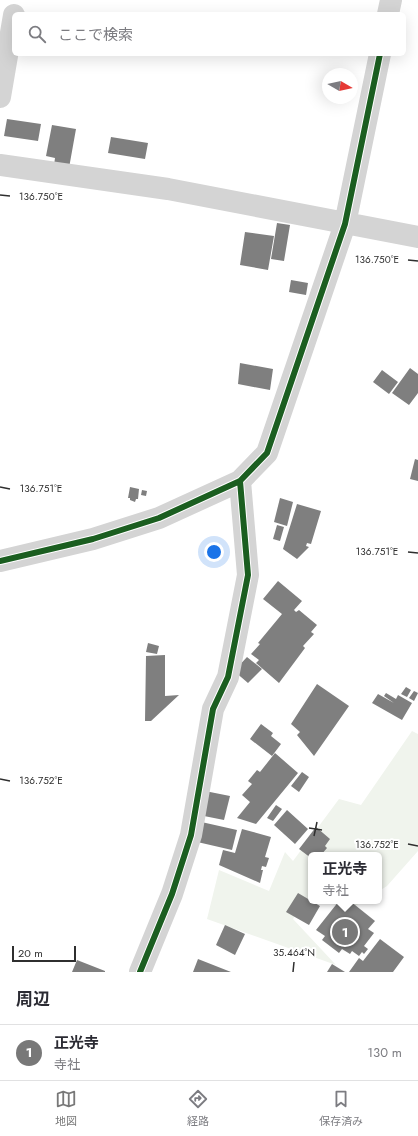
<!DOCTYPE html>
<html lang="ja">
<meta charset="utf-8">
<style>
:root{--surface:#fff;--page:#f7f7f7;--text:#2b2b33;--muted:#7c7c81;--line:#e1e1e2;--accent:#787878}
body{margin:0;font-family:Jost,"Noto Sans JP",sans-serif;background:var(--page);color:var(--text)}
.compass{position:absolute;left:322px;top:68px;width:36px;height:36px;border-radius:50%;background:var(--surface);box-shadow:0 4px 16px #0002;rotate:99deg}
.scale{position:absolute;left:12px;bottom:10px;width:64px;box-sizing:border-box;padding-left:4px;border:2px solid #2f2f2f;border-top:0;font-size:11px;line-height:14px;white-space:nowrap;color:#2f2f2f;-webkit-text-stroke:3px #fff;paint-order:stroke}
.you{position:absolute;left:214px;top:552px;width:14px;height:14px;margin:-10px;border:3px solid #fff;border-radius:50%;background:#1a73e8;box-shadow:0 0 0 6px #1a73e833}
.badge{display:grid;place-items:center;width:26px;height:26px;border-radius:50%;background:var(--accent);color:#fff;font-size:13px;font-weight:700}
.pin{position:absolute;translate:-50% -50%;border:2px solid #fff;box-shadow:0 1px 4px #0006}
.popup{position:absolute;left:308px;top:852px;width:74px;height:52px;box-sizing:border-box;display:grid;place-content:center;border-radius:6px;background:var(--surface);filter:drop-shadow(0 1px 3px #0005);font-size:13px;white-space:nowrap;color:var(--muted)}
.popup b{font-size:15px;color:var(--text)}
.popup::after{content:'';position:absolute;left:50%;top:100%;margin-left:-8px;border:8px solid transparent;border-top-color:var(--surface)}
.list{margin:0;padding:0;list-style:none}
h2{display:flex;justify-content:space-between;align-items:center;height:52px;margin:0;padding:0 16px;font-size:17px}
h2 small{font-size:13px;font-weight:400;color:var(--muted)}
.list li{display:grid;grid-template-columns:26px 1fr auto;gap:12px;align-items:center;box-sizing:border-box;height:56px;padding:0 16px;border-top:1px solid var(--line)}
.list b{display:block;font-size:15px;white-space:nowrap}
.list p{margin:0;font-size:13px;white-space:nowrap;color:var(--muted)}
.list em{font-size:13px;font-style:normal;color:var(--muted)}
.icon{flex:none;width:22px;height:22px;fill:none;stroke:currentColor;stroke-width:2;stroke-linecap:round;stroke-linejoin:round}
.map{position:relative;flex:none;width:418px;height:972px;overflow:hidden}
.search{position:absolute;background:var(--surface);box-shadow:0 4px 16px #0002;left:12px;right:12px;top:12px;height:44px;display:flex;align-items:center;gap:10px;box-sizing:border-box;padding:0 14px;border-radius:6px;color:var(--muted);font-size:15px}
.sheet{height:108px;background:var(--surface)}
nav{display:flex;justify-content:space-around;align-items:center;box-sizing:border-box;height:56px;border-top:1px solid var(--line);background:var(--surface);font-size:11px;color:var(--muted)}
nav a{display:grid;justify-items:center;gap:2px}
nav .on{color:var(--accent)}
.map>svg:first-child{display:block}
</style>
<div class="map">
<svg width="418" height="972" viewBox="0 0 418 972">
<rect width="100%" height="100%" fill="#fff"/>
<path fill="#f0f4ed" d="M412,731L418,734V851L387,886L379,891V855H311V899L306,898L293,919L336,965L207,919L219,870L269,891L285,852L293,861L339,799L361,805Z
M320,901H363L352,908Z"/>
<path fill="#7f7f7f" d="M7,119L41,124L38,141L4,136Z
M52,125L76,129L69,168L54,165L55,158L46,156Z
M111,137L148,143L145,159L108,153Z
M277,223L290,225L284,261L271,259Z
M245,232L274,236L268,270L240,265Z
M291,280L308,283L306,295L289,292Z
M240,363L273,369L270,390L238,384Z
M410,368L418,374V393L409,405L392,393Z
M382,370L398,382L389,394L373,382Z
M415,459L418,460V481L410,479Z
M130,487L139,489L138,499H136L135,502L130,500V498H128Z
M142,490L147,491L146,496L141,495Z
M280,498L293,502L287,526L274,522Z
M297,504L321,511L311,544L307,543L306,546L309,547L297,559L283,549Z
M277,525L284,527L280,541L273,539Z
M278,581L302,601L294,610L296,612L299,610L317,625L311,632L314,634L303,646L305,648L279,683L256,663L259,660L251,654L260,644L258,643L282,614L263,599Z
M148,643L159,646L157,654L146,652Z
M165,655V696L179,695L151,721H145L146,656Z
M247,657L262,669L248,683L234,671Z
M317,684L349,706L314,756L297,735L300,732L291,724Z
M406,687L411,690L407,697L401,694Z
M414,691L418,693L414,701L409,698Z
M386,693L396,699L398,695L412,703L402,720L372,703L378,694L394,703L384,696Z
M261,724L273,733L271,736L281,744L272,756L250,739Z
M275,753L298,773L256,824L237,818L250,802L242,795L252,784L248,781L257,770L260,772Z
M302,772L309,777L299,792L291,786Z
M205,791L230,796L224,820L199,815Z
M276,805L282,809L273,821L267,818Z
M287,810L308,829L295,844L274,825Z
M197,821L237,830L232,850L193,841Z
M316,827L330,839L325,846L327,848L321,855H311V858L299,849Z
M242,829L271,837L265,857L269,858L266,867L262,866L261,870H263L260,883L219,865L223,850L235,853Z
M298,893L320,906L309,925L286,912Z
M339,901H350L375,921L368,929L374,933L364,946L368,949L364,954L362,952L359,956L352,951L350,954L342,949L339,953L322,940L325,936L316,930Z
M225,925L245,934L235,955L216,945Z
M380,939L404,957L393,972H349L359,958L363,961Z
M198,959L231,972H193Z
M77,960L105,971V972H72Z
M332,964L345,972H327Z"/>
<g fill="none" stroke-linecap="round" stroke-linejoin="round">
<path stroke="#d4d4d4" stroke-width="22" d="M388,14L391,0
M0,97L14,15
M0,165L168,189L418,237
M0,561L93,539L159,518L240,481L267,453L345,224L380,54
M140,972L172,894L191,835L213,709L228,677L248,575L240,481"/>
<defs>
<path id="cycleway" d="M0,561L93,539L159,518L240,481L267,453L345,224L380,54
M140,972L172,894L191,835L213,709L228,677L248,575L240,481"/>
</defs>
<use href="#cycleway" stroke="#fff" stroke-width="8"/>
<use href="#cycleway" stroke="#1b5e20" stroke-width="6"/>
</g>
<path fill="none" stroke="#2f2f2f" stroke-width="1.5" d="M0,195L10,196M408,260L418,261M0,487L10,489M408,552L418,553M0,779L10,781M309,828L322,830M314,836L317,822M408,844L418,846M293,972L294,962"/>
<g font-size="10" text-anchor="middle" fill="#2f2f2f" stroke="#fff" stroke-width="4" stroke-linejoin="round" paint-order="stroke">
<text x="41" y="200">136.750°E</text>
<text x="377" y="263">136.750°E</text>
<text x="41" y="492">136.751°E</text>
<text x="377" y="555">136.751°E</text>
<text x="41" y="784">136.752°E</text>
<text x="377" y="848">136.752°E</text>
<text x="294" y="956">35.464°N</text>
</g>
</svg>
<svg class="compass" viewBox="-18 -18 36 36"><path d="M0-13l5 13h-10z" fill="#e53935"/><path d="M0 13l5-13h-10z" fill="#7c7c81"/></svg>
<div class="scale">20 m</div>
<div class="you"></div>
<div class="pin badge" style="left:345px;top:932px">1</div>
<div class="popup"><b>正光寺</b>寺社</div>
<div class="search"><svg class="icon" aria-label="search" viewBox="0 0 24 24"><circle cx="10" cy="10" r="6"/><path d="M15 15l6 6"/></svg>ここで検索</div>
</div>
<section class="sheet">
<h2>周辺<small></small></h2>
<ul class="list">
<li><span class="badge">1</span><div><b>正光寺</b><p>寺社</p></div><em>130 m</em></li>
</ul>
</section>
<nav>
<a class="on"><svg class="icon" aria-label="map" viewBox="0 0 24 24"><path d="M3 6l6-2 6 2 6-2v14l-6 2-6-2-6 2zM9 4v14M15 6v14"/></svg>地図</a>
<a><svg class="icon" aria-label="directions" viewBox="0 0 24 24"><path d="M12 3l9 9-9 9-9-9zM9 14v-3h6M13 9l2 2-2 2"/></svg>経路</a>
<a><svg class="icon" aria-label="saved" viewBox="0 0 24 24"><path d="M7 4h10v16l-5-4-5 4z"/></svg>保存済み</a>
</nav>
